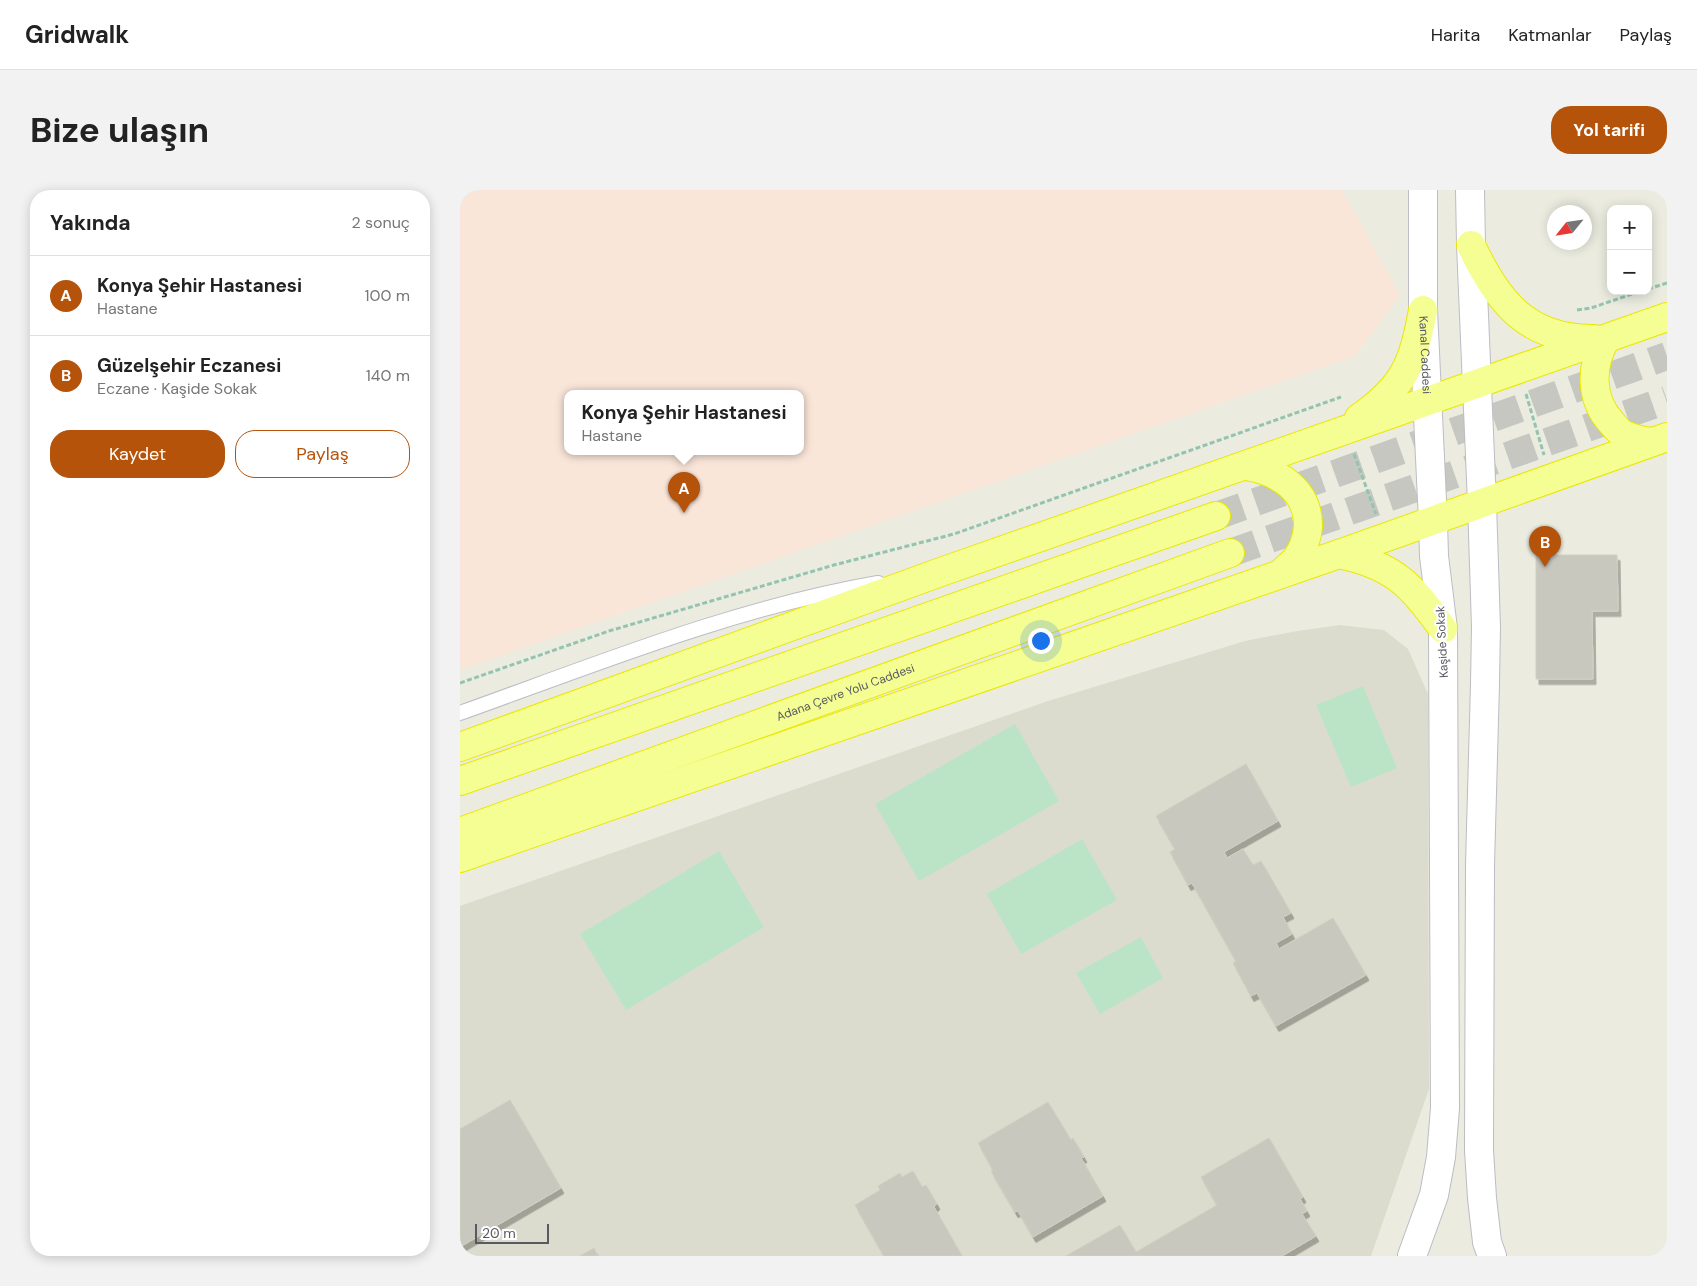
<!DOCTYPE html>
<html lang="tr">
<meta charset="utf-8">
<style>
:root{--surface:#fff;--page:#f2f2f2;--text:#222;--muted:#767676;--line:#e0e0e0;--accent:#b45309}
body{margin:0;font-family:"DM Sans",sans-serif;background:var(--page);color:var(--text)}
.controls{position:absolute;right:15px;top:15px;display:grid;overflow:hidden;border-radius:10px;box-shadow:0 2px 12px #0003}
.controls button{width:45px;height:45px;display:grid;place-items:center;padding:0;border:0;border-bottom:1px solid var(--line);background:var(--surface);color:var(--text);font:25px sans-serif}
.compass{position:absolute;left:1087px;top:15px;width:45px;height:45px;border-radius:50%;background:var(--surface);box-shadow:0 2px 12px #0003;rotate:240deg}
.scale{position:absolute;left:15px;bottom:12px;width:74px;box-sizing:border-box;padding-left:5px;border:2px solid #585961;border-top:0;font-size:14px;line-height:18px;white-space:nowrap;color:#585961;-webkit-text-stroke:4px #fff;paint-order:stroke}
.you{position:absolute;left:580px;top:450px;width:18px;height:18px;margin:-12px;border:4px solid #fff;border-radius:50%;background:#1a73e8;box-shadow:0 0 0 8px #1a73e833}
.badge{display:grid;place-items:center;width:32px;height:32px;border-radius:50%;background:var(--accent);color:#fff;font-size:16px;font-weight:700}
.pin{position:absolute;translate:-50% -41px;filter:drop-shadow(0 1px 2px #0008)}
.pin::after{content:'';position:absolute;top:26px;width:18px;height:15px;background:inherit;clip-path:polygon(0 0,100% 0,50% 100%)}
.popup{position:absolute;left:104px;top:200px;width:240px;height:65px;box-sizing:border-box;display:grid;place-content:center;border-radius:10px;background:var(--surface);filter:drop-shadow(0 1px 4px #0005);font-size:16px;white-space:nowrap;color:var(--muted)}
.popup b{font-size:19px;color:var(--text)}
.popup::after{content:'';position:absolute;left:50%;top:100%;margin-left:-10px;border:10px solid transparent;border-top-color:var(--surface)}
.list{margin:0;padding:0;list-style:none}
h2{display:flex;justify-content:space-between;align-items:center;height:65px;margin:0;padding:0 20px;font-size:21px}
h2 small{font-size:16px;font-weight:400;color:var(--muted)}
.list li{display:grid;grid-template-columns:32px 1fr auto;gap:15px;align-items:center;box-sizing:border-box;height:80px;padding:0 20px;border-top:1px solid var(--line)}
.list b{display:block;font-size:19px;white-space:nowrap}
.list p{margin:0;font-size:16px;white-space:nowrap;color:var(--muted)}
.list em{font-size:16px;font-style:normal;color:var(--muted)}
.actions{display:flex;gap:10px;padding:15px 20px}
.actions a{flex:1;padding:11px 0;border:1px solid var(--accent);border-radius:20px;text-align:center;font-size:18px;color:var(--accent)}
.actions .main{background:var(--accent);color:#fff}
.map{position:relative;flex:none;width:1207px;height:1066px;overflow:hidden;border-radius:20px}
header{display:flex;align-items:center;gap:30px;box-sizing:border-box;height:70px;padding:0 25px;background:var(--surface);border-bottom:1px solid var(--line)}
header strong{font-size:24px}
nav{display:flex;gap:28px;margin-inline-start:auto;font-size:18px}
.intro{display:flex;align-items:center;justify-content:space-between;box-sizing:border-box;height:120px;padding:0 30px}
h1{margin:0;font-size:35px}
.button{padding:12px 22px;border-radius:20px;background:var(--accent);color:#fff;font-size:18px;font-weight:700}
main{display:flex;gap:30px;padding:0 30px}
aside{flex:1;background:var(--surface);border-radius:20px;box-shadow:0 2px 12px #0003}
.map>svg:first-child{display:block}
</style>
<header>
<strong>Gridwalk</strong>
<nav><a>Harita</a><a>Katmanlar</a><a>Paylaş</a></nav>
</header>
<div class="intro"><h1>Bize ulaşın</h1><a class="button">Yol tarifi</a></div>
<main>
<aside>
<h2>Yakında<small>2 sonuç</small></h2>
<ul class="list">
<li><span class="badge">A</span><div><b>Konya Şehir Hastanesi</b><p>Hastane</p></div><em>100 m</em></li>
<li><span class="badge">B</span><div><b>Güzelşehir Eczanesi</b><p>Eczane · Kaşide Sokak</p></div><em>140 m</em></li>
</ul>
<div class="actions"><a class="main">Kaydet</a><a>Paylaş</a></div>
</aside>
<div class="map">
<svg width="1207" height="1066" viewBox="0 0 1207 1066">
<defs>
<filter id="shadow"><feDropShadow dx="3" dy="5.5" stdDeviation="0" flood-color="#0004"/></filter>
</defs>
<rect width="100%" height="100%" fill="#ebecdf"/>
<path fill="#dbdcce" d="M880,435L924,440L948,459L968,504L969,899L911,1066H0V716L588,511L785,451L837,441Z"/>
<path fill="#fae6d9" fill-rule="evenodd" d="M0,0H882L940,105L895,166L0,480ZM108,204H340V262H108Z"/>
<path fill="#bbe4c7" d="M903,496L937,578L891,597L856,515Z
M555,534L599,611L459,691L415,614Z
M622,649L657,710L561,764L527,704Z
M259,661L304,737L166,820L120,744Z
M681,747L703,788L640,824L616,783Z"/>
<path fill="#c8c8bf" stroke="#d0d0be" filter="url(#shadow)" d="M1076,365H1157L1158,421H1132L1133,489H1076Z
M786,574L818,631L764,662L767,668L783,659L793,675L801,671L831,723L823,727L832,744L816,753L819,759L873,728L906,785L816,836L797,803L791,806L773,773L776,771L732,693L728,695L710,662L715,659L696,626Z
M50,910L101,998L0,1057V939Z
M588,912L611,950L613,948L624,967L621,968L643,1006L573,1047L558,1021L555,1022L531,981L533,980L518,953Z
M809,948L843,1007L840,1009L847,1021L842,1024L856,1046L822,1066H606L660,1035L676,1062L757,1015L741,987Z
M453,981L462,997L466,995L477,1014L474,1017L502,1066H424L395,1015L420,1000L418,996L440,983L442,987Z
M134,1058L138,1066H120Z"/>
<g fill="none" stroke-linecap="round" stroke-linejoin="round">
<path stroke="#c6c7c0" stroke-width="28" stroke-dasharray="28 14" stroke-linecap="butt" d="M756,326L1207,166
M770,363L1207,210"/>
<defs>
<path id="service" d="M0,523C137,474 274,418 418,393"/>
<path id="tertiary" d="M1022,313L1026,437L1025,494L1020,675L1019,960L1022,1008L1027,1052L1032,1066
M952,1066L974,1005L981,967L985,918L983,439L974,366L973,331"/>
<g id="secondary">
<path id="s1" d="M963,0V120L973,331"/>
<path d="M1010,0L1011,55L1022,313"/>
</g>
<g id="trunk">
<path d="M1011,55C1037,111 1067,150 1134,149"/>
<path d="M1146,149C1130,175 1130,209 1151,232C1155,237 1160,243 1165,245C1174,249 1183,251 1192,252"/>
<path d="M899,228C945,196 953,174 963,120"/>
<path d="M786,276C818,281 849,300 848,337C847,348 843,360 836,369C832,374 826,378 822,383"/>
<path d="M879,364C933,375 952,395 983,439"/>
<path d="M0,557L478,383L1207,127"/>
<path d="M0,591L756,326"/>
<path id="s2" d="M0,642L770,363"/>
<path d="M0,668L879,364L1207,247"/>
</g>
</defs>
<use href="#service" stroke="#bcbcc4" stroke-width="16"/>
<use href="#tertiary" stroke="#bcbcc4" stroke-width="30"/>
<use href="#secondary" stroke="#bcbdc6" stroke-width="30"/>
<use href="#trunk" stroke="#eae800" stroke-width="30"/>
<path stroke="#94c4b0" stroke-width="3" stroke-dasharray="5 2.5" stroke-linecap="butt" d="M1188,99L1207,93
M1117,120L1131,118L1181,101
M1066,204L1084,265
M894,264L916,324
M0,493L149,441L374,375L494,344L881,207"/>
<use href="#service" stroke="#fff" stroke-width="14"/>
<use href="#tertiary" stroke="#fff" stroke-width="28"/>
<use href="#secondary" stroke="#fff" stroke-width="28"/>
<use href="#trunk" stroke="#f4fe93" stroke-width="28"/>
</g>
<g text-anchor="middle" stroke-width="4.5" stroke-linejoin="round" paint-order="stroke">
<g font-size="12" fill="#585961" stroke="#fff">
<text dy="4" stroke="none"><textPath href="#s1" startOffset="165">Kanal Caddesi</textPath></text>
<text transform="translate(982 452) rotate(-93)" y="4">Kaşide Sokak</text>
<text dy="4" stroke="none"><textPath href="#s2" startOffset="410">Adana Çevre Yolu Caddesi</textPath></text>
</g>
</g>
</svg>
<div class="controls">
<button>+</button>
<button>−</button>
</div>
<svg class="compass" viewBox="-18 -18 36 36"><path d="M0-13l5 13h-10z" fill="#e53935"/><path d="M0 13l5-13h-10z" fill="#767676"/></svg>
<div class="scale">20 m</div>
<div class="you"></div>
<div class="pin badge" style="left:224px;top:323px">A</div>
<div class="popup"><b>Konya Şehir Hastanesi</b>Hastane</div>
<div class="pin badge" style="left:1085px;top:377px">B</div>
</div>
</main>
